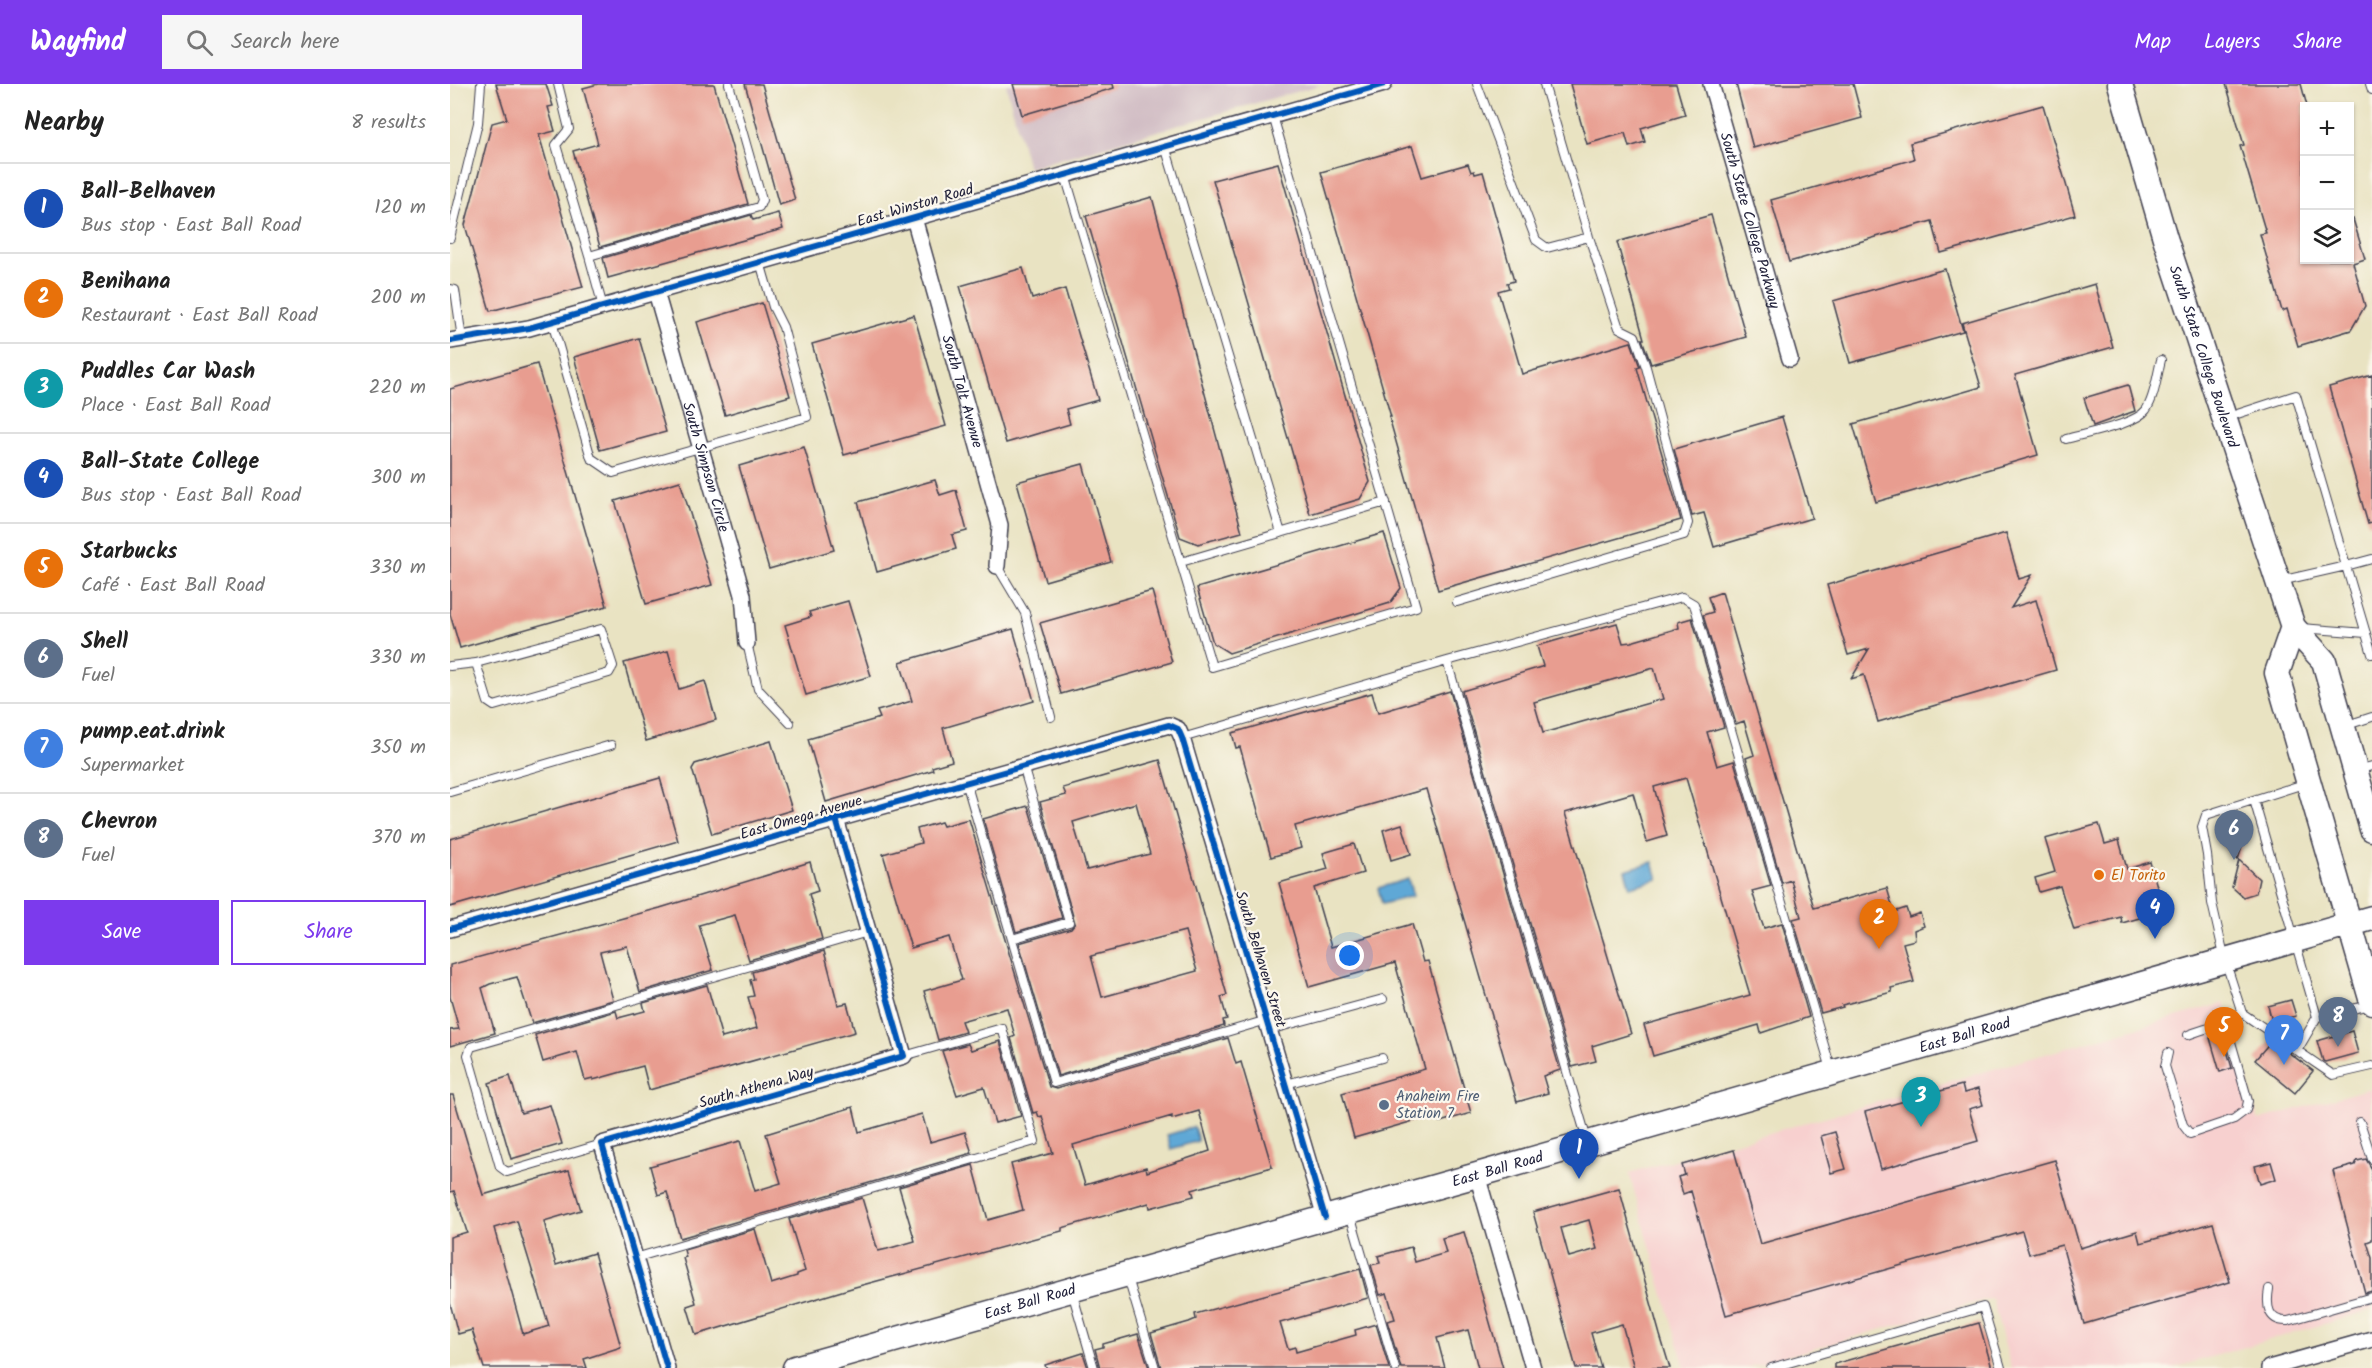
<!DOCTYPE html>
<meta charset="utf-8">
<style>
:root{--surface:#fff;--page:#f6f6f6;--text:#222;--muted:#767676;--line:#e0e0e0;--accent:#7c3aed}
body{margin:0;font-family:Kalam,sans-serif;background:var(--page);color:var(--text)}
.controls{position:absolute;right:18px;top:18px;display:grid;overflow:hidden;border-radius:0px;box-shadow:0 2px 4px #0004}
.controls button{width:54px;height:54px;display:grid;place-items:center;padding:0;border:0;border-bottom:2px solid var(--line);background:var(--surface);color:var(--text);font:30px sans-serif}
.you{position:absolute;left:900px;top:872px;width:21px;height:21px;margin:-15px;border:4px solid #fff;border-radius:50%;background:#1a73e8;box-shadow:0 0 0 9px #1a73e833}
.badge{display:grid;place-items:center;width:39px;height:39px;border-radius:50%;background:var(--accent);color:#fff;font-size:20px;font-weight:700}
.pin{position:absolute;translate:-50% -50px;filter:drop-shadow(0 2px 3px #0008)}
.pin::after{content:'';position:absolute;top:32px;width:21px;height:18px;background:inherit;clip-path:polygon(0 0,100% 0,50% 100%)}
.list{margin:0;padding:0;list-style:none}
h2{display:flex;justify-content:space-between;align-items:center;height:78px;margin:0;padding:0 24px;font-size:26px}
h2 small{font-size:20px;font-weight:400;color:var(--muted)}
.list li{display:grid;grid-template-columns:39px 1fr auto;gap:18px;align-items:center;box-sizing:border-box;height:90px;padding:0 24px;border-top:2px solid var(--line)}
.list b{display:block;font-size:22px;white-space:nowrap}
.list p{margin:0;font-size:20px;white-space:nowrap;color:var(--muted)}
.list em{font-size:20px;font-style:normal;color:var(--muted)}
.actions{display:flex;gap:12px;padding:18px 24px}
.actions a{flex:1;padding:14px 0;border:2px solid var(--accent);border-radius:0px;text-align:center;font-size:21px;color:var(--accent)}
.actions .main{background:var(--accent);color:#fff}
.icon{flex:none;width:33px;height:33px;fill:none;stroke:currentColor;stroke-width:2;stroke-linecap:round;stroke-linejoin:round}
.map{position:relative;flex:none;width:1922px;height:1284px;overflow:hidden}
header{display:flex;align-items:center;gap:36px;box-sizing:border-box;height:84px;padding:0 30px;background:var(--accent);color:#fff}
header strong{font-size:28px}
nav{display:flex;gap:33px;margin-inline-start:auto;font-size:21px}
.search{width:420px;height:54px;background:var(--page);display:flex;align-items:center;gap:15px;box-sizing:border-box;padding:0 21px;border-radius:0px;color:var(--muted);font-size:22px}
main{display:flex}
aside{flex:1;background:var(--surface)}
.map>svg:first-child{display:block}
</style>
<header>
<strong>Wayfind</strong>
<div class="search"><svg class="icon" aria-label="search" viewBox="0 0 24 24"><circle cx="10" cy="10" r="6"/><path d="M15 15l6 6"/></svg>Search here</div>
<nav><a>Map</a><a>Layers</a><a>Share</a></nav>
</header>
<main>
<aside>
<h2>Nearby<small>8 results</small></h2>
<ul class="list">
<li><span class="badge" style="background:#1a4fb4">1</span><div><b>Ball-Belhaven</b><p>Bus stop · East Ball Road</p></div><em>120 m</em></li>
<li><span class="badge" style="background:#e8710a">2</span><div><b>Benihana</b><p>Restaurant · East Ball Road</p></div><em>200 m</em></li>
<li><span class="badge" style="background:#0f9aa8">3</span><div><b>Puddles Car Wash</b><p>Place · East Ball Road</p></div><em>220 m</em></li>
<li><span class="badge" style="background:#1a4fb4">4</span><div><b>Ball-State College</b><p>Bus stop · East Ball Road</p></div><em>300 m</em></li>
<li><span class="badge" style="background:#e8710a">5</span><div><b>Starbucks</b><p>Café · East Ball Road</p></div><em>330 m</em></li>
<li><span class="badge" style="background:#5c6f8a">6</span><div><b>Shell</b><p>Fuel</p></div><em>330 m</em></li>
<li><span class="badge" style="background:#3f7fe0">7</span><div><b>pump.eat.drink</b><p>Supermarket</p></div><em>350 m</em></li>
<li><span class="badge" style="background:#5c6f8a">8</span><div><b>Chevron</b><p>Fuel</p></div><em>370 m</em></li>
</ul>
<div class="actions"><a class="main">Save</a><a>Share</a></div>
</aside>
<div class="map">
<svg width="1922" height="1284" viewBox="0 0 1922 1284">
<rect width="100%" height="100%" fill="#fbf7ec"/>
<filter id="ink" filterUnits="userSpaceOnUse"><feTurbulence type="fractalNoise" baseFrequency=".0167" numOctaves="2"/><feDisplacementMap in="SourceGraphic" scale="12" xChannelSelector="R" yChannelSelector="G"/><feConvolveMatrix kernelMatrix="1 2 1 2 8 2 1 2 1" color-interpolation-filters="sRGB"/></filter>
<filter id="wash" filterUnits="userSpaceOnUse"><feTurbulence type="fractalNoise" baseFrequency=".008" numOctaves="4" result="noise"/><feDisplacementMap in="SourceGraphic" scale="24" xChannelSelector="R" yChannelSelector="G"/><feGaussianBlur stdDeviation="1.35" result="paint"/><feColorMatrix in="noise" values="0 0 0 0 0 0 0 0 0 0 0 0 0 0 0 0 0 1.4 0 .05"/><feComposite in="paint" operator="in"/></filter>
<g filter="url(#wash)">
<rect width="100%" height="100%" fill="#e9e3c2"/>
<path fill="#f7d0cf" d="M1774,919L1808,1036L1921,1004L1922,1226L1723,1284H1561L1542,1214L1295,1284H1235L1179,1089Z"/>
<path fill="#d2bec5" d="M556,0H873L578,84Z"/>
<path fill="#5ea8d6" stroke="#406588" stroke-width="1.5" d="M1203,778L1208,795L1180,803L1175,786Z
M958,795L963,812L932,820L928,804Z
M744,1043L748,1057L721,1065L717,1051Z"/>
<g id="blocks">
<path fill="#e89d90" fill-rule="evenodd" d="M46,0H96L103,22L98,23L105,47L89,51L133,203L40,227L15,141L42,39L57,35Z
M148,0H264L298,120L150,163L123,67L148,60L133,4Z
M295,0H312L345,116L329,121Z
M563,0H663L664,4L572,31Z
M1120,0H1226L1235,31L1191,44L1195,58L1179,63L1175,49L1137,60Z
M1286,0H1403L1412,34L1303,64Z
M1776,0H1851L1857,22H1854V176H1899V136L1903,135L1915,175L1903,179L1915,222L1901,246L1848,262L1837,225L1832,227L1810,150L1816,149L1790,62L1794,61Z
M1593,21L1625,131L1491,169L1482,137L1339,178L1321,116L1464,75L1460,59Z
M962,62L972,93L1018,80L1021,88L1024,87L1025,90L1033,88L1064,197L1057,199L1059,204L1048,207L1072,290L1181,258L1190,283L1187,284L1231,436L988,506L939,333H941L871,88Z
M828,79L920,398L910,415L860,430L763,96Z
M702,113L792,448L748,460L730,453L636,132Z
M328,129L333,145L158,194L153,174L301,131L303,136Z
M1261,131L1296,253L1201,280L1192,255H1194L1167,158Z
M573,184L582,215L615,205L648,316L616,325L620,340L556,359L510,202Z
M1495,185L1513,247L1400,279L1383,217Z
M1645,200L1663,263L1565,291L1588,371L1426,418L1403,340L1531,303L1512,239Z
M312,219L340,312L275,331L247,238Z
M464,231L496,342L394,371L362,260Z
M189,254L216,348L150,366L124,273Z
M87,280L157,522L10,564L0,530V305Z
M1922,291V439L1918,440L1879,303Z
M1678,301L1685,327L1643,342L1634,314Z
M1332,333L1362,434L1264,463L1254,429L1242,432L1224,365Z
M354,363L384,466L319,485L289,382Z
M633,380L661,478L595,497L567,398Z
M485,396L490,411L506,406L517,447L502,451L506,465L427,488L408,418Z
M230,397L262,501L196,520L165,417Z
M934,449L951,504L940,519L779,569L763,559L747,504Z
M1556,449L1569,495L1582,491L1561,524L1586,516L1606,586L1428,638L1414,591L1401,595L1419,565L1398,571L1377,501Z
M702,507L722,578L611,610L590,539Z
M1272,508L1364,824L1437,804L1444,828L1456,824L1459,833L1470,829L1474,842L1464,846L1465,856L1453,859L1464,898L1441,904L1442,908L1392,921L1393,923L1371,929L1343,835L1351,833L1341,796L1332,799L1296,674L1304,671L1294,637L1286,640L1253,531L1263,528L1258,513Z
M398,517L421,592L356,611L335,541L361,533L359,528Z
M1242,534L1274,643L1257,648L1267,682L1284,677L1321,802L1302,807L1311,836L1314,844L1332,839L1359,933L1311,949L1309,941L1203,972L1194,941L1300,911L1236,694L1204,703L1217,752L1197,758L1183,709L1115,729L1181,950L1142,962L1146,977L1122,983L1012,607L1091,583L1093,582L1087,562L1167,539L1173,559L1181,558L1229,544L1228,538ZM1204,584L1213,615L1093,649L1084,618Z
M563,545L584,617L493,644L502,677L482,683L483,686L376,718L358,655L430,634L427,627L462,617L450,578Z
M218,567L229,605L255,597L266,636L196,657L174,579Z
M1000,607L1110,986L1093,992L1098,1009L1067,1018L976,705L845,742L851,764L821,773L790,663L786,664L782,649L922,609L928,629Z
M321,657L342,726L262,750L242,685L245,680Z
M710,676L777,911L771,913L777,935L773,936L774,942L608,992L569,859L621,844L625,839L590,718L616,711L613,704ZM686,719L700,770L637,786L623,738ZM735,847L747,887L652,913L641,872Z
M210,694L228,757L0,823V755Z
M578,722L612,834L566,848L533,735Z
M519,735L599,1003L606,1005L778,954L786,980L791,978L822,1083L742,1106L744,1112L700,1124L699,1119L612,1144V1147L405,1203L246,1251L237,1222L246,1219L233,1174L236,1173L234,1166L305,1145L321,1200L347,1192V1190L355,1187L339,1135L412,1114L428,1167L437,1165L465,1157L449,1103L523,1081L538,1136L573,1126L561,1080L603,1069L592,1032L589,1033L587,1028L583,1029L561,954L565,952L557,924L511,937L515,948L488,956L474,907L512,896L499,853L461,864L433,770L471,759L467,745L491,738L493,742ZM749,1027L760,1067L697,1088L696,1083L635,1101L623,1061L722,1032V1035Z
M1785,739L1796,749L1788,776L1769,756L1772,743Z
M952,740L961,770L941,776L933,746Z
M1649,740L1655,760L1669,756L1677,785L1700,778L1714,827L1672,839L1671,833L1624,846L1610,802L1589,808L1585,794L1605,788L1595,755Z
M904,760L913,789L864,804L881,863L962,840L973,878L978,877L1021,1029L990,1038L988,1030L904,1054L892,1009L975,985L945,879L859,903L829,799L878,785L873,769Z
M1789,776L1809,795L1806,809L1793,813L1782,803Z
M360,778L368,807L359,810L372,855L299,876L285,831L249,841L263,886L190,908L177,862L150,868L163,916L82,939L67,893L40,900L32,904L45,949L0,962V946L9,945L0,913V881L210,824Z
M374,867L388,921L397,919L405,948L199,1006L193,982L143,996V994L135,996L127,968L93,978L85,951L166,927L168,934L195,927L193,919L257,901L272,954L307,944L298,913L304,912L300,896L304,895L302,888Z
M1841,916L1846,932L1822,938L1818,922Z
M1902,947L1908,969L1875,978L1873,977L1867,957Z
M1771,951L1776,955L1775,960L1782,984L1770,988L1760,954Z
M1822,956L1863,987L1845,1009L1805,976Z
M550,957L571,1032L545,1039L534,1003L507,1011L492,967L518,960L521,966Z
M60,992L71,1029L100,1021L112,1060L61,1075L39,999Z
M1512,1001L1514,1009L1528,1005L1533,1021L1519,1025L1528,1057L1431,1085L1415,1028Z
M0,1011H3L33,1111L119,1086L131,1126L94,1137L97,1150L106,1181L144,1169L171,1263L134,1275L137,1284H34L22,1246L8,1250L0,1219V1153L17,1148L4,1107L0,1108ZM67,1137L99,1242L73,1250L44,1144Z
M403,1023L409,1048L472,1030L480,1058L515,1048L522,1069L230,1154L217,1108L208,1111L200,1082L290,1057L305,1107L331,1099L316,1050Z
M1385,1048L1396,1085L1381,1089L1371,1052Z
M1284,1066L1310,1160L1605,1076L1630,1164L1687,1147L1690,1159L1763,1139L1780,1198L1634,1240L1612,1161L1579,1170L1572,1147L1276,1231L1241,1107L1233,1110L1228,1093L1235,1091L1232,1081Z
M1916,1075L1922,1085V1156L1917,1158L1922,1174V1207L1915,1209L1883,1087L1905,1081L1907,1077Z
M1821,1078L1826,1095L1810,1100L1805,1082Z
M1169,1104L1210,1251L1220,1284H1184L1172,1240L1141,1249L1151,1284H1126L1083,1128ZM1139,1136L1147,1165L1119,1173L1111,1144Z
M1014,1148L1053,1284H1028L1018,1246L987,1254L995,1284H951L937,1237L945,1235L937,1209L930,1211L921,1181L930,1179L928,1172L961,1163L965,1178L996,1169L992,1154Z
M910,1185L918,1214L830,1239L838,1265L845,1263L846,1268L906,1251L905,1246L926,1240L939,1284H711L701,1249L739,1238L746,1235L745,1230Z
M1529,1239L1542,1284H1384V1280Z
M688,1250L699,1284H650L645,1265L653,1263V1260Z
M633,1269L638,1284H596L595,1281Z"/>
</g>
</g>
<g filter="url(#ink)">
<use href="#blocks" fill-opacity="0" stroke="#403f4f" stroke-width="1.5"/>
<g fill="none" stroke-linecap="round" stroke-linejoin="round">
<defs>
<path id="lane" d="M108,0L119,45L106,61L139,172L309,123L312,116L279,0
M1027,0L1086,156L1097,164L1139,153
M1920,0L1922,6
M715,62L831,449
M615,91L762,583L966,523L823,32
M0,154L28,39L31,0
M139,172L153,223
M0,205L5,206L12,255
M102,238L141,374L163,389L357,333L333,243L323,223L310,178
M1778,333L1846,311L1896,482L1922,475
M1616,355C1635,349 1685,341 1696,326C1705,313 1707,291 1711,276
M731,478L936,418
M547,482L575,529L601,633
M1830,497L1896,482L1922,570
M1007,518L1234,451L1238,439L1196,283L1185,252L1169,244L1139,153L1094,0
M1851,544L1916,549
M297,559L308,605L340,639
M997,577L1137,1056
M0,582L26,579L151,545L163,582L159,589L44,622L38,618L26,579
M1894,642L1922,633
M732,654L997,577L1232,513L1244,520L1381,985
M1907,686L1922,682
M516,698L604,999L817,936
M1857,699L1756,731L1752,743L1757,771L1762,819L1775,876L1792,929L1883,991L1922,982
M0,708L161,661
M1804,716L1867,933L1920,921
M562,855L619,838L573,682
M819,946L933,915
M1738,951C1750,947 1769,937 1778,949
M1847,967L1867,933
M1718,969L1715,982L1733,1041L1740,1050L1784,1035L1796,1026L1798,1017L1781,958
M836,1000L932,974
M1910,1038L1922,1075
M152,1060L57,1088L50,1083L18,971L21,963L418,848
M900,1130L945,1284
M185,1174L585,1057L552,944L454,972
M678,1194L705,1284
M1819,1205C1816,1222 1818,1238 1838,1237L1922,1213
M622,1208L644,1284
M1321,1284L1533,1223L1551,1284"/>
<g id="street">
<path id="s1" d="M1261,0L1340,275"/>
<path id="s2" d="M464,134L550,441L547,482"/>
<path id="s3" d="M206,208L293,511L297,559"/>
<path d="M0,257L79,244L934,0"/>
<path d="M0,845L719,641L728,645L732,654L875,1133"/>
<path d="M1027,1091L1083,1284"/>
<path d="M217,1284L152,1060L454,972L386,735"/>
<path d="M1819,1284L1922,1255"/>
</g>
<g id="primary">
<path id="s4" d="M1670,0L1715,154L1843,543L1874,577L1922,745"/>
<path d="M1843,543L1827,589L1922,918"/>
<path id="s5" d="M345,1284L1027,1091L1922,834"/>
</g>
</defs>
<use href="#lane" stroke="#403f4f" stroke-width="10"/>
<use href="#street" stroke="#403f4f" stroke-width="18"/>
<use href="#primary" stroke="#403f4f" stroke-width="27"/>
<use href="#lane" stroke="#fff" stroke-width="8"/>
<use href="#street" stroke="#fff" stroke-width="15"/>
<use href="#primary" stroke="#fff" stroke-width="24"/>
<defs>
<path id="cycleway" d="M0,257L79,244L934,0
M0,845L719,641L728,645L732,654L875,1133
M217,1284L152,1060L454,972L386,735"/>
</defs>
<use href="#cycleway" stroke="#fbf7ec" stroke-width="10"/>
<use href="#cycleway" stroke="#0057b8" stroke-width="6"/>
</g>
</g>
<circle fill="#e8710a" stroke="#fbf7ec" stroke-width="2" cx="1649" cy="791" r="6"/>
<circle fill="#5c6f8a" stroke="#fbf7ec" stroke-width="2" cx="934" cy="1021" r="6"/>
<g text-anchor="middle" stroke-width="4.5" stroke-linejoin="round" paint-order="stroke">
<g font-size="15" fill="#22223b" stroke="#fbf7ec">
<text transform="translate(465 121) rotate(-16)" y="5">East Winston Road</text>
<text dy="5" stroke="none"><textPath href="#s1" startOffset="142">South State College Parkway</textPath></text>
<text dy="5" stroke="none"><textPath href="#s4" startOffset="285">South State College Boulevard</textPath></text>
<text dy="5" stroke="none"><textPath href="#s2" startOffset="180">South Talt Avenue</textPath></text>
<text dy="5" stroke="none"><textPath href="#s3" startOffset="182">South Simpson Circle</textPath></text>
<text transform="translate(351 733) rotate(-16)" y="5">East Omega Avenue</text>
<text transform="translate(811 875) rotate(73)" y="5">South Belhaven Street</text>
<text dy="5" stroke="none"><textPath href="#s5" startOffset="1216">East Ball Road</textPath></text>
<text transform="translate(306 1003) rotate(-16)" y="5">South Athena Way</text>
<text dy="5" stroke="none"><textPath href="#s5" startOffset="730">East Ball Road</textPath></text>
<text dy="5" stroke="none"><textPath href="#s5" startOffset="244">East Ball Road</textPath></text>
</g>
<g font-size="15" fill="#c56008" stroke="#fbf7ec" text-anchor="start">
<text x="1661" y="796">El Torito</text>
</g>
<g font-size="15" fill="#4e5e75" stroke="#fbf7ec" text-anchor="start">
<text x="946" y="1017">Anaheim Fire<tspan x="946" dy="17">Station 7</tspan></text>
</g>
</g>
</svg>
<div class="controls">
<button>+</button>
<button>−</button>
<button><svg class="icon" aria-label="layers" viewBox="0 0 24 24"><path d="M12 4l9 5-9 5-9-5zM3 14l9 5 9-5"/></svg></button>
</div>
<div class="you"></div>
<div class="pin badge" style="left:1129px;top:1095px;background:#1a4fb4">1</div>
<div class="pin badge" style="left:1429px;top:865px;background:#e8710a">2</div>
<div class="pin badge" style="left:1471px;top:1043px;background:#0f9aa8">3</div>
<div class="pin badge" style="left:1705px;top:855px;background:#1a4fb4">4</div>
<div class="pin badge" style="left:1774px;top:973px;background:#e8710a">5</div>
<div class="pin badge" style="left:1784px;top:776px;background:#5c6f8a">6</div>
<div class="pin badge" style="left:1834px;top:981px;background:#3f7fe0">7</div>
<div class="pin badge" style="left:1888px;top:963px;background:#5c6f8a">8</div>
</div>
</main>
